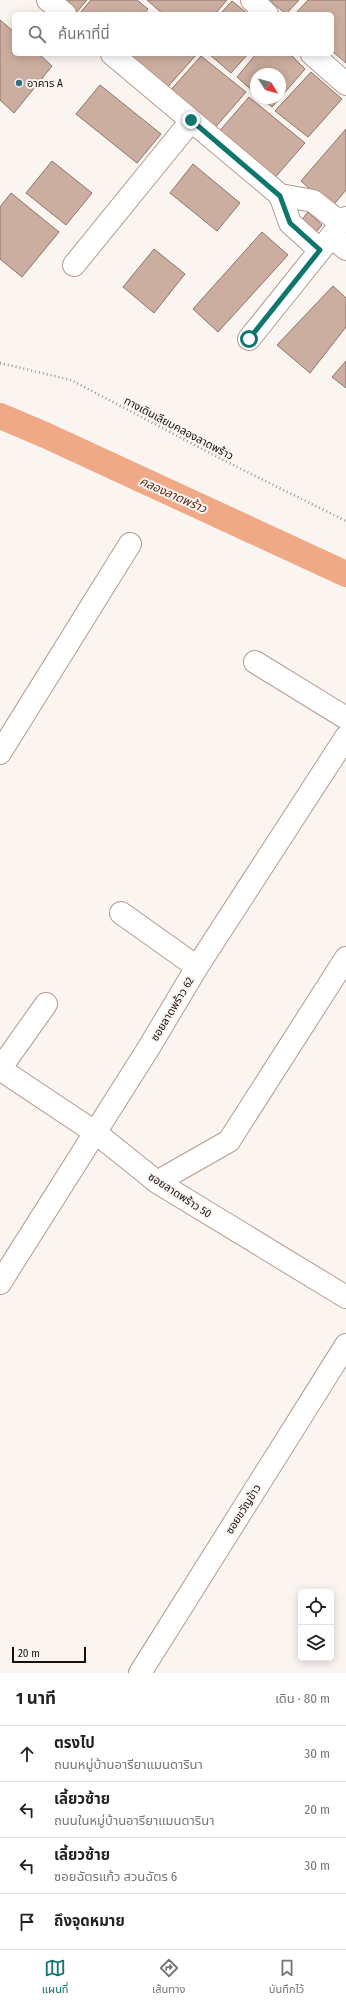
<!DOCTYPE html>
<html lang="th">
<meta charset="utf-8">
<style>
:root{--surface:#fff;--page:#f6f6f6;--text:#222;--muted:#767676;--line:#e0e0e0;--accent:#0f766e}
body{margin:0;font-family:"Fira Sans Condensed","Noto Sans Thai",sans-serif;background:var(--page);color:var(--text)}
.controls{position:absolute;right:12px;bottom:12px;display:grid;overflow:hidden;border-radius:6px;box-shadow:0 2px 10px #0003}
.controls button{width:36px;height:36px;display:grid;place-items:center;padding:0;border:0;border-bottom:1px solid var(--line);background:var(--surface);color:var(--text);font:20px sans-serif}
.compass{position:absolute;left:250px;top:68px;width:36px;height:36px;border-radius:50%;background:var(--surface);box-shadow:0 2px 10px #0003;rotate:127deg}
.scale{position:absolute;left:12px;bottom:10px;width:74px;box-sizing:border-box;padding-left:4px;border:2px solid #190f0a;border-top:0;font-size:11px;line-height:14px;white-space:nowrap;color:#190f0a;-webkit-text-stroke:3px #fbf5f2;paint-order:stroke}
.stop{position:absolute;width:12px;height:12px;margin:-9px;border:3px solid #0f766e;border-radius:50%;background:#fff}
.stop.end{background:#0f766e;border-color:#fff;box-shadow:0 1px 4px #0008}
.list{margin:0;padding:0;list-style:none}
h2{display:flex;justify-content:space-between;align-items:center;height:52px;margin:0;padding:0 16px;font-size:17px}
h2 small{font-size:13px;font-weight:400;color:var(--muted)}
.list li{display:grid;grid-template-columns:26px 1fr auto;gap:12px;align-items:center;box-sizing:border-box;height:56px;padding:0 16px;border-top:1px solid var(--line)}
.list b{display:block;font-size:15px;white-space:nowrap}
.list p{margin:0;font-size:13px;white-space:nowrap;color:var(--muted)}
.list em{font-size:13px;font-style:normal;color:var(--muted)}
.icon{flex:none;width:22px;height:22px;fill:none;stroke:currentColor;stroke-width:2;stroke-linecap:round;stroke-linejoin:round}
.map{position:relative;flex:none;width:346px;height:1673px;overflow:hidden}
.search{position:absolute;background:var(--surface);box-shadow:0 2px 10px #0003;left:12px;right:12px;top:12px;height:44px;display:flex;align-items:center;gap:10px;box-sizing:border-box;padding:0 14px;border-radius:6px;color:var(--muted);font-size:15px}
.sheet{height:276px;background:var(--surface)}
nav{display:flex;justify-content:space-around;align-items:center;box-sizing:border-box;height:56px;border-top:1px solid var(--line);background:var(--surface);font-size:11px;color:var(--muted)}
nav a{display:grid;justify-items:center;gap:2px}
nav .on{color:var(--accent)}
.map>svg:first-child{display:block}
</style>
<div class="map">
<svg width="346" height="1673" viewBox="0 0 346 1673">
<rect width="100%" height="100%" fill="#fbf5f2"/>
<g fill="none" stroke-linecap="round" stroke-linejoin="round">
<path stroke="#f0a987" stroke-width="26" d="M0,416L45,435L346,574"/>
</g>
<path fill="#ccaea0" stroke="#8f7366" d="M64,0H87L76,13Z
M91,0H137L148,9L144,14H79Z
M147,0H227L215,14H163Z
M269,0H299L286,14Z
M308,0H346V63L332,51V14H295Z
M232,1L248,14H220Z
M0,20L14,32V54H39L52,66L14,113L0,100Z
M120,54H197L165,90Z
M209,54H248L231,73Z
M256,54H290L305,69L280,98V74H256V94L237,77Z
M201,56L246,92L213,130L168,93Z
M311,72L342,99L308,137L275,111Z
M100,85L161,134L137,163L76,114Z
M249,97L305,143L272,181L216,135Z
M261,98H280L272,107Z
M346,129V190L331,208L301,181Z
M52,161L92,193L66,225L26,193Z
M193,164L240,203L217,231L170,193Z
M11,193L59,232L22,277L0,259V207Z
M308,212L322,225L314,235L299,223Z
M262,232L288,255L218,332L193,309Z
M154,249L185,274L154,313L123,287Z
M333,286L346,298V327L310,373L277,345Z
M346,361V388L332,377Z"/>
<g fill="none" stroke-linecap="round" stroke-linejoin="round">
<defs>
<path id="minor" d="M48,0L65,14
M252,0L267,14
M112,54L280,195
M312,54L346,84
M331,236L346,249
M320,250L290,223L280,195L313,201L341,223
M74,265L191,121
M249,339L346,218
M255,662L346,718
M0,753L130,544
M121,913L197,967
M0,1069L96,1133L157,1182L346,1297
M0,1069L46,1004
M157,1182L229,1141L346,958
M0,1283L148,1049L197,967L346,737
M140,1673L346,1345"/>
</defs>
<use href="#minor" stroke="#b7998b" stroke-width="24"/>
<path stroke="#99918d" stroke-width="2.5" stroke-dasharray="1 3" stroke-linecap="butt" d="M0,363L71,380L225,461L346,521"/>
<use href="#minor" stroke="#fff" stroke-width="22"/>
</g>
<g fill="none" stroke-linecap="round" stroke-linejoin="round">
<path stroke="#0f766e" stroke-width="5" d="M191,120L280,196L290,223L320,250L249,339"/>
</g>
<circle fill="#326e86" stroke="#fbf5f2" stroke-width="1.5" cx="19" cy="83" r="4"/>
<g text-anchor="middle" stroke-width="4" stroke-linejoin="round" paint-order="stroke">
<g font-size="11" fill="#190f0a" stroke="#fbf5f2" text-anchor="start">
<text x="27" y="87">อาคาร A</text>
</g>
<g font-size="11" fill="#190f0a" stroke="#fbf5f2">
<text transform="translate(179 428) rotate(28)" y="4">ทางเดินเลียบคลองลาดพร้าว</text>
<text transform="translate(172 1009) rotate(-59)" y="4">ซอยลาดพร้าว 62</text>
<text transform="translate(180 1195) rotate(33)" y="4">ซอยลาดพร้าว 50</text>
<text transform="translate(243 1509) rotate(-58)" y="4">ซอยขวัญข้าว</text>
</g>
<g font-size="12" font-style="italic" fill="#572a12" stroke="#fbf5f2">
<text transform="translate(173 495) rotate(24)" y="4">คลองลาดพร้าว</text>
</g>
</g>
</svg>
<div class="controls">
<button><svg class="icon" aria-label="locate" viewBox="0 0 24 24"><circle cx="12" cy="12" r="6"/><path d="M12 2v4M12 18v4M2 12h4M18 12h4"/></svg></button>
<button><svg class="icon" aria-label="layers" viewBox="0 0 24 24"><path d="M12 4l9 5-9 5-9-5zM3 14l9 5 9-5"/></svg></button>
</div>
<svg class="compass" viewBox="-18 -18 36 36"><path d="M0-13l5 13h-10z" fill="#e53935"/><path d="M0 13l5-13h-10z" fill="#767676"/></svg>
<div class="scale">20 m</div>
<div class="stop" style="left:249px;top:339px"></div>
<div class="stop end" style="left:191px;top:120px"></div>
<div class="search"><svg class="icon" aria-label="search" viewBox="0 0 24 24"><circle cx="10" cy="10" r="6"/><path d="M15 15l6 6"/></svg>ค้นหาที่นี่</div>
</div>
<section class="sheet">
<h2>1 นาที<small>เดิน · 80 m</small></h2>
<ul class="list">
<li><svg class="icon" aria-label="ahead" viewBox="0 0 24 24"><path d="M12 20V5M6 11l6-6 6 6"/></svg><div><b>ตรงไป</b><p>ถนนหมู่บ้านอารียาแมนดารินา</p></div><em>30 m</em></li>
<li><svg class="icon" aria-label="left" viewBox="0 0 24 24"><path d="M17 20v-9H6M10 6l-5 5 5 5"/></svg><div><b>เลี้ยวซ้าย</b><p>ถนนในหมู่บ้านอารียาแมนดารินา</p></div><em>20 m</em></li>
<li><svg class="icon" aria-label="left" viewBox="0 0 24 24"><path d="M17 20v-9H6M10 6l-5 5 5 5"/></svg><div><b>เลี้ยวซ้าย</b><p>ซอยฉัตรแก้ว สวนฉัตร 6</p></div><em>30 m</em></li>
<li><svg class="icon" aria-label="arrive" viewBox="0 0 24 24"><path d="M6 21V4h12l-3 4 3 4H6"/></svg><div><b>ถึงจุดหมาย</b></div></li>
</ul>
</section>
<nav>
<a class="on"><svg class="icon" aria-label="map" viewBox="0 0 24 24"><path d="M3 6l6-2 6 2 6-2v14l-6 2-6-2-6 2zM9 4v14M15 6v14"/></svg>แผนที่</a>
<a><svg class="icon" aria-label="directions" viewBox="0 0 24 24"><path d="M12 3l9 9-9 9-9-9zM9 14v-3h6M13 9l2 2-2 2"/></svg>เส้นทาง</a>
<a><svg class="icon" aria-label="saved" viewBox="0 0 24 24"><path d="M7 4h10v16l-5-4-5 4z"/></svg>บันทึกไว้</a>
</nav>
